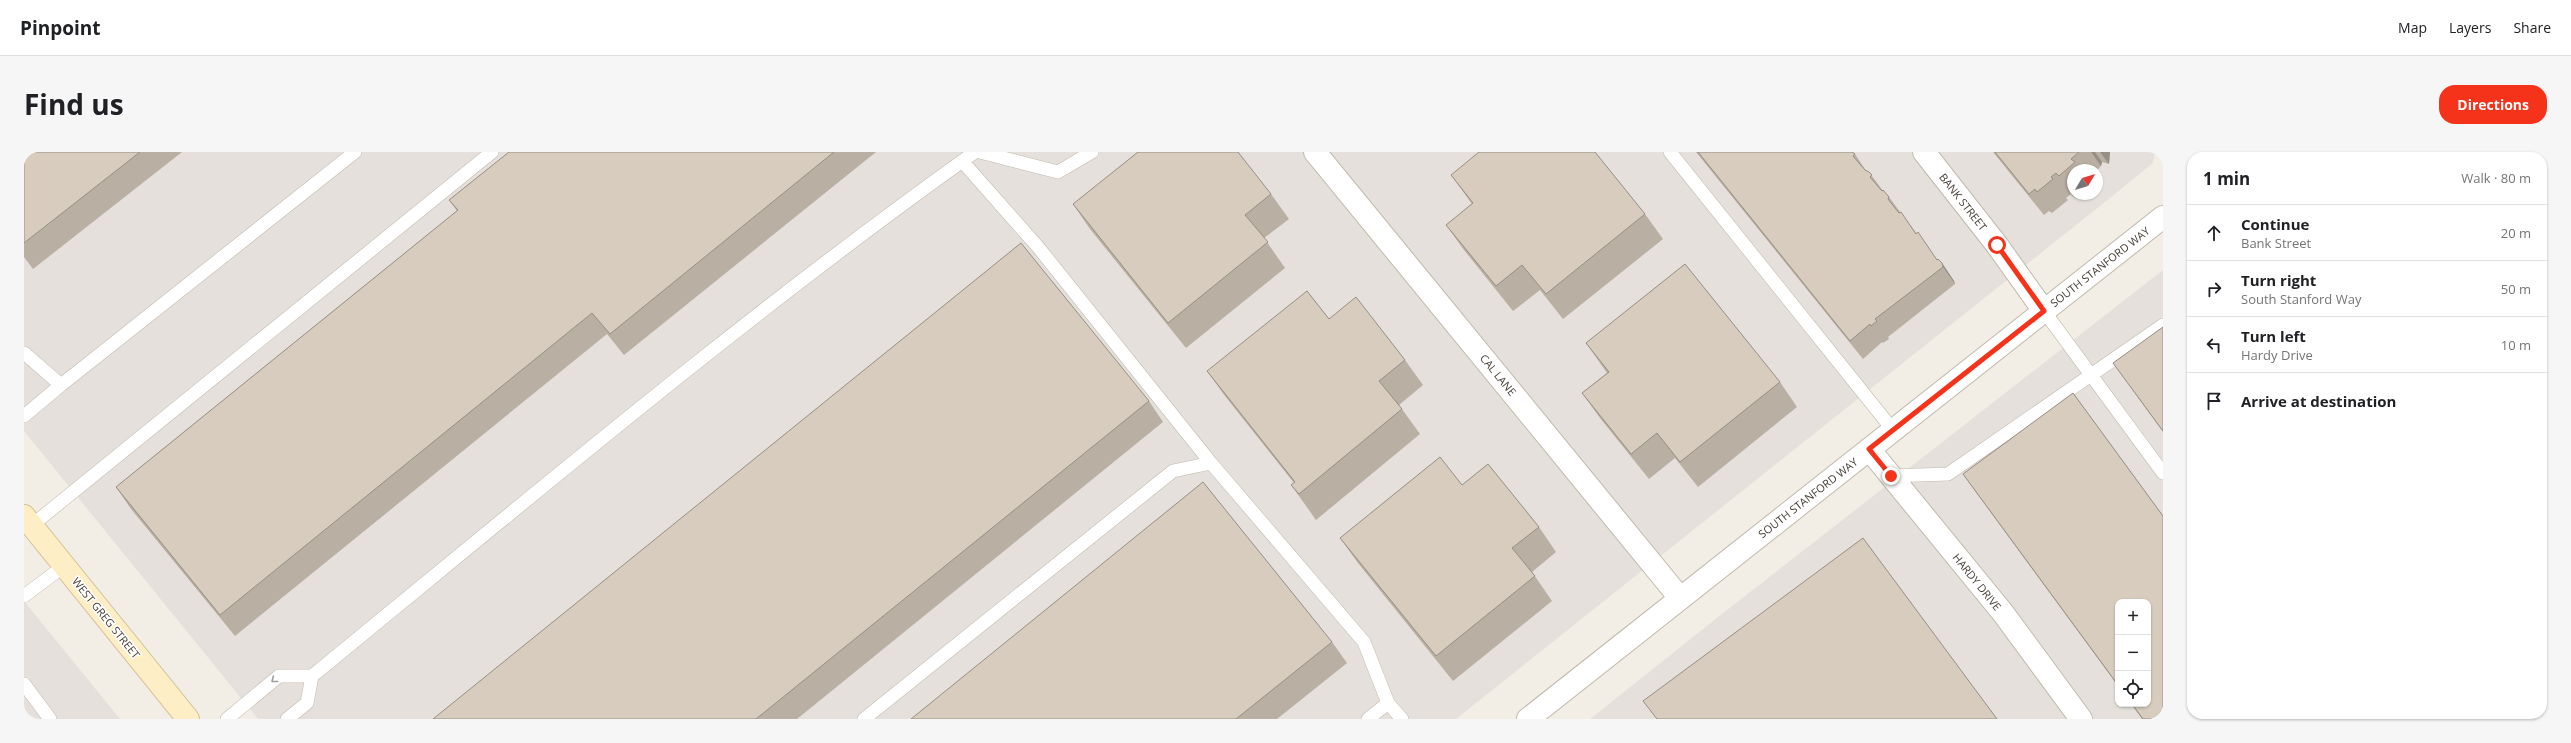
<!DOCTYPE html>
<meta charset="utf-8">
<style>
:root{--surface:#fff;--page:#f6f6f6;--text:#202124;--muted:#757577;--line:#e0e0e0;--accent:#f5331a}
body{margin:0;font-family:"Open Sans",sans-serif;background:var(--page);color:var(--text)}
.controls{position:absolute;right:12px;bottom:12px;display:grid;overflow:hidden;border-radius:8px;box-shadow:0 1px 3px #0004}
.controls button{width:36px;height:36px;display:grid;place-items:center;padding:0;border:0;border-bottom:1px solid var(--line);background:var(--surface);color:var(--text);font:20px sans-serif}
.compass{position:absolute;left:2043px;top:12px;width:36px;height:36px;border-radius:50%;background:var(--surface);box-shadow:0 1px 3px #0004;rotate:52deg}
.stop{position:absolute;width:12px;height:12px;margin:-9px;border:3px solid #f5331a;border-radius:50%;background:#fff}
.stop.end{background:#f5331a;border-color:#fff;box-shadow:0 1px 4px #0008}
.list{margin:0;padding:0;list-style:none}
h2{display:flex;justify-content:space-between;align-items:center;height:52px;margin:0;padding:0 16px;font-size:17px}
h2 small{font-size:13px;font-weight:400;color:var(--muted)}
.list li{display:grid;grid-template-columns:26px 1fr auto;gap:12px;align-items:center;box-sizing:border-box;height:56px;padding:0 16px;border-top:1px solid var(--line)}
.list b{display:block;font-size:15px;white-space:nowrap}
.list p{margin:0;font-size:13px;white-space:nowrap;color:var(--muted)}
.list em{font-size:13px;font-style:normal;color:var(--muted)}
.icon{flex:none;width:22px;height:22px;fill:none;stroke:currentColor;stroke-width:2;stroke-linecap:round;stroke-linejoin:round}
.map{position:relative;flex:none;width:2139px;height:567px;overflow:hidden;border-radius:16px}
header{display:flex;align-items:center;gap:24px;box-sizing:border-box;height:56px;padding:0 20px;background:var(--surface);border-bottom:1px solid var(--line)}
header strong{font-size:19px}
nav{display:flex;gap:22px;margin-inline-start:auto;font-size:14px}
.intro{display:flex;align-items:center;justify-content:space-between;box-sizing:border-box;height:96px;padding:0 24px}
h1{margin:0;font-size:28px}
.button{padding:10px 18px;border-radius:16px;background:var(--accent);color:#fff;font-size:14px;font-weight:700}
main{display:flex;gap:24px;padding:0 24px}
aside{flex:1;background:var(--surface);border-radius:16px;box-shadow:0 1px 3px #0004}
.map>svg:first-child{display:block}
</style>
<header>
<strong>Pinpoint</strong>
<nav><a>Map</a><a>Layers</a><a>Share</a></nav>
</header>
<div class="intro"><h1>Find us</h1><a class="button">Directions</a></div>
<main>
<div class="map">
<svg width="2139" height="567" viewBox="0 0 2139 567">
<rect width="100%" height="100%" fill="#f2eee6"/>
<path fill="#e5e0db" fill-rule="evenodd" d="M0,0H2131L2129,11L2081,50L1432,567H234L0,279ZM2049,18H2073V42H2049Z
M2139,118V567H1566L1703,458ZM2094,450H2124V552H2094Z
M0,449L96,567H0Z"/>
<g fill="none" stroke-linecap="round" stroke-linejoin="round">
<defs>
<path id="lane" d="M956,0L1034,20L1068,0
M1646,0L1869,278
M938,9L1014,95L1187,311
M2020,159L2139,321
M0,201L37,233L331,0
M0,264L37,233
M1867,324L1924,322L2139,173
M7,374L468,0
M0,444L40,414
M0,532L26,567
M1364,551L1378,567
M203,567L255,524H288C506,346 722,163 951,0
M263,567L283,551L288,524
M840,567L1149,319L1187,311L1340,490L1364,551L1344,567"/>
<path id="street" d="M1291,0L1656,446
M1900,0L1973,93L2020,159
M1845,297L1979,461L2057,567
M1504,567L2139,65"/>
<path id="secondary" d="M0,364L164,567"/>
</defs>
<use href="#lane" stroke="#c1b8ab" stroke-width="14"/>
<use href="#street" stroke="#c1b8ab" stroke-width="24"/>
<use href="#secondary" stroke="#d2c096" stroke-width="24"/>
<use href="#lane" stroke="#fff" stroke-width="13"/>
<use href="#street" stroke="#fff" stroke-width="22"/>
<use href="#secondary" stroke="#fdeec5" stroke-width="22"/>
</g>
<path fill="#b9afa3" d="M0,0H158L9,117L0,105Z
M485,0H852L600,203L583,182L211,484L107,357L92,335L433,59L425,48Z
M1672,0H1828L1831,2L1842,19L1845,20L1859,39L1865,45L1876,60L1913,108L1918,111L1930,129L1931,132L1864,185L1865,187L1859,191L1858,190L1839,207Z
M1969,0H2086L2085,12L2078,10L2077,14L2073,18H2049V42H2053L2050,45L2047,42L2042,46L2044,48L2028,61L2025,59L2020,63Z
M1427,23L1621,62L1639,87L1539,167L1516,138L1489,159L1440,98L1422,73L1448,52Z
M1247,42L1265,67L1240,86L1261,116L1162,196L1066,77L1049,52Z
M1305,167L1381,208L1399,233L1375,253L1396,282L1292,368L1285,358L1267,333L1270,331L1201,244L1183,219Z
M2139,175V280L2089,211Z
M1562,191L1756,230L1773,255L1674,335L1651,306L1625,327L1576,266L1558,241L1583,221Z
M2049,241L2139,364V567H2118L2107,552H2124V450H2094V534L1954,343L1939,322Z
M1125,249L1139,270L773,567H409Z
M1438,333L1515,375L1532,400L1508,420L1528,449L1429,529L1334,411L1316,386Z
M1308,490L1323,511L1253,567H887Z"/>
<path fill="#968f85" d="M2067,0H2071L2078,10L2077,14Z
M2076,0H2086L2085,12Z
M1918,111L1930,129L1931,132L1919,115Z"/>
<path fill="#d7ccbe" stroke="#968f85" d="M0,0H116L0,91Z
M485,0H810L586,182L568,161L196,463L92,335L434,58L425,48Z
M1114,0H1214L1247,42L1221,63L1244,90L1144,171L1049,52Z
M1455,0H1571L1621,62L1522,142L1498,113L1472,134L1422,73L1449,51L1427,23Z
M1674,0H1828L1831,2L1829,4L1841,18L1845,20L1848,23L1846,25L1858,39L1859,38L1865,45L1864,47L1875,61L1877,60L1892,82L1894,80L1913,108L1914,107L1918,111L1919,115L1851,167L1853,169L1847,174L1846,172L1826,189Z
M1971,0H2055L2047,7L2051,10L2035,24L2032,21L2027,25L2029,27L2013,40L2011,37L2005,42Z
M997,91L1125,249L732,567H409Z
M1661,112L1756,230L1656,310L1633,281L1607,302L1558,241L1585,220L1562,191Z
M1283,139L1305,167L1332,145L1381,208L1355,229L1378,257L1275,342L1267,333L1271,330L1183,219Z
M2139,175V279L2089,211Z
M2049,241L2139,364V567H2119L2108,552H2124V450H2094V533L1939,322Z
M1416,305L1438,333L1464,312L1515,375L1488,396L1511,424L1412,504L1316,386Z
M1179,330L1308,490L1212,567H887Z
M1839,386L1973,567H1633L1619,549Z"/>
<defs><path id="oneway-chevron" d="M-2-3.5L2.5 0L-2 3.5" fill="none" stroke-width="1.6" stroke-linecap="round" stroke-linejoin="round"/></defs>
<use stroke="#a29e9a" href="#oneway-chevron" transform="translate(250 528) rotate(142)"/>
<g fill="none" stroke-linecap="round" stroke-linejoin="round">
<path stroke="#f5331a" stroke-width="5" d="M1867,324L1845,297L2020,159L1973,93"/>
</g>
<g text-anchor="middle" stroke-width="3" stroke-linejoin="round" paint-order="stroke">
<g font-size="11" fill="#453e35" stroke="#fff">
<text transform="translate(1939 50) rotate(52)" y="4">BANK STREET</text>
<text transform="translate(2076 115) rotate(-38)" y="4">SOUTH STANFORD WAY</text>
<text transform="translate(1474 223) rotate(51)" y="4">CAL LANE</text>
<text transform="translate(1784 346) rotate(-38)" y="4">SOUTH STANFORD WAY</text>
<text transform="translate(1953 430) rotate(51)" y="4">HARDY DRIVE</text>
<text transform="translate(82 466) rotate(51)" y="4">WEST GREG STREET</text>
</g>
</g>
</svg>
<div class="controls">
<button>+</button>
<button>−</button>
<button><svg class="icon" aria-label="locate" viewBox="0 0 24 24"><circle cx="12" cy="12" r="6"/><path d="M12 2v4M12 18v4M2 12h4M18 12h4"/></svg></button>
</div>
<svg class="compass" viewBox="-18 -18 36 36"><path d="M0-13l5 13h-10z" fill="#e53935"/><path d="M0 13l5-13h-10z" fill="#757577"/></svg>
<div class="stop" style="left:1973px;top:93px"></div>
<div class="stop end" style="left:1867px;top:324px"></div>
</div>
<aside>
<h2>1 min<small>Walk · 80 m</small></h2>
<ul class="list">
<li><svg class="icon" aria-label="ahead" viewBox="0 0 24 24"><path d="M12 20V5M6 11l6-6 6 6"/></svg><div><b>Continue</b><p>Bank Street</p></div><em>20 m</em></li>
<li><svg class="icon" aria-label="right" viewBox="0 0 24 24"><path d="M7 20v-9h11M14 6l5 5-5 5"/></svg><div><b>Turn right</b><p>South Stanford Way</p></div><em>50 m</em></li>
<li><svg class="icon" aria-label="left" viewBox="0 0 24 24"><path d="M17 20v-9H6M10 6l-5 5 5 5"/></svg><div><b>Turn left</b><p>Hardy Drive</p></div><em>10 m</em></li>
<li><svg class="icon" aria-label="arrive" viewBox="0 0 24 24"><path d="M6 21V4h12l-3 4 3 4H6"/></svg><div><b>Arrive at destination</b></div></li>
</ul>
</aside>
</main>
